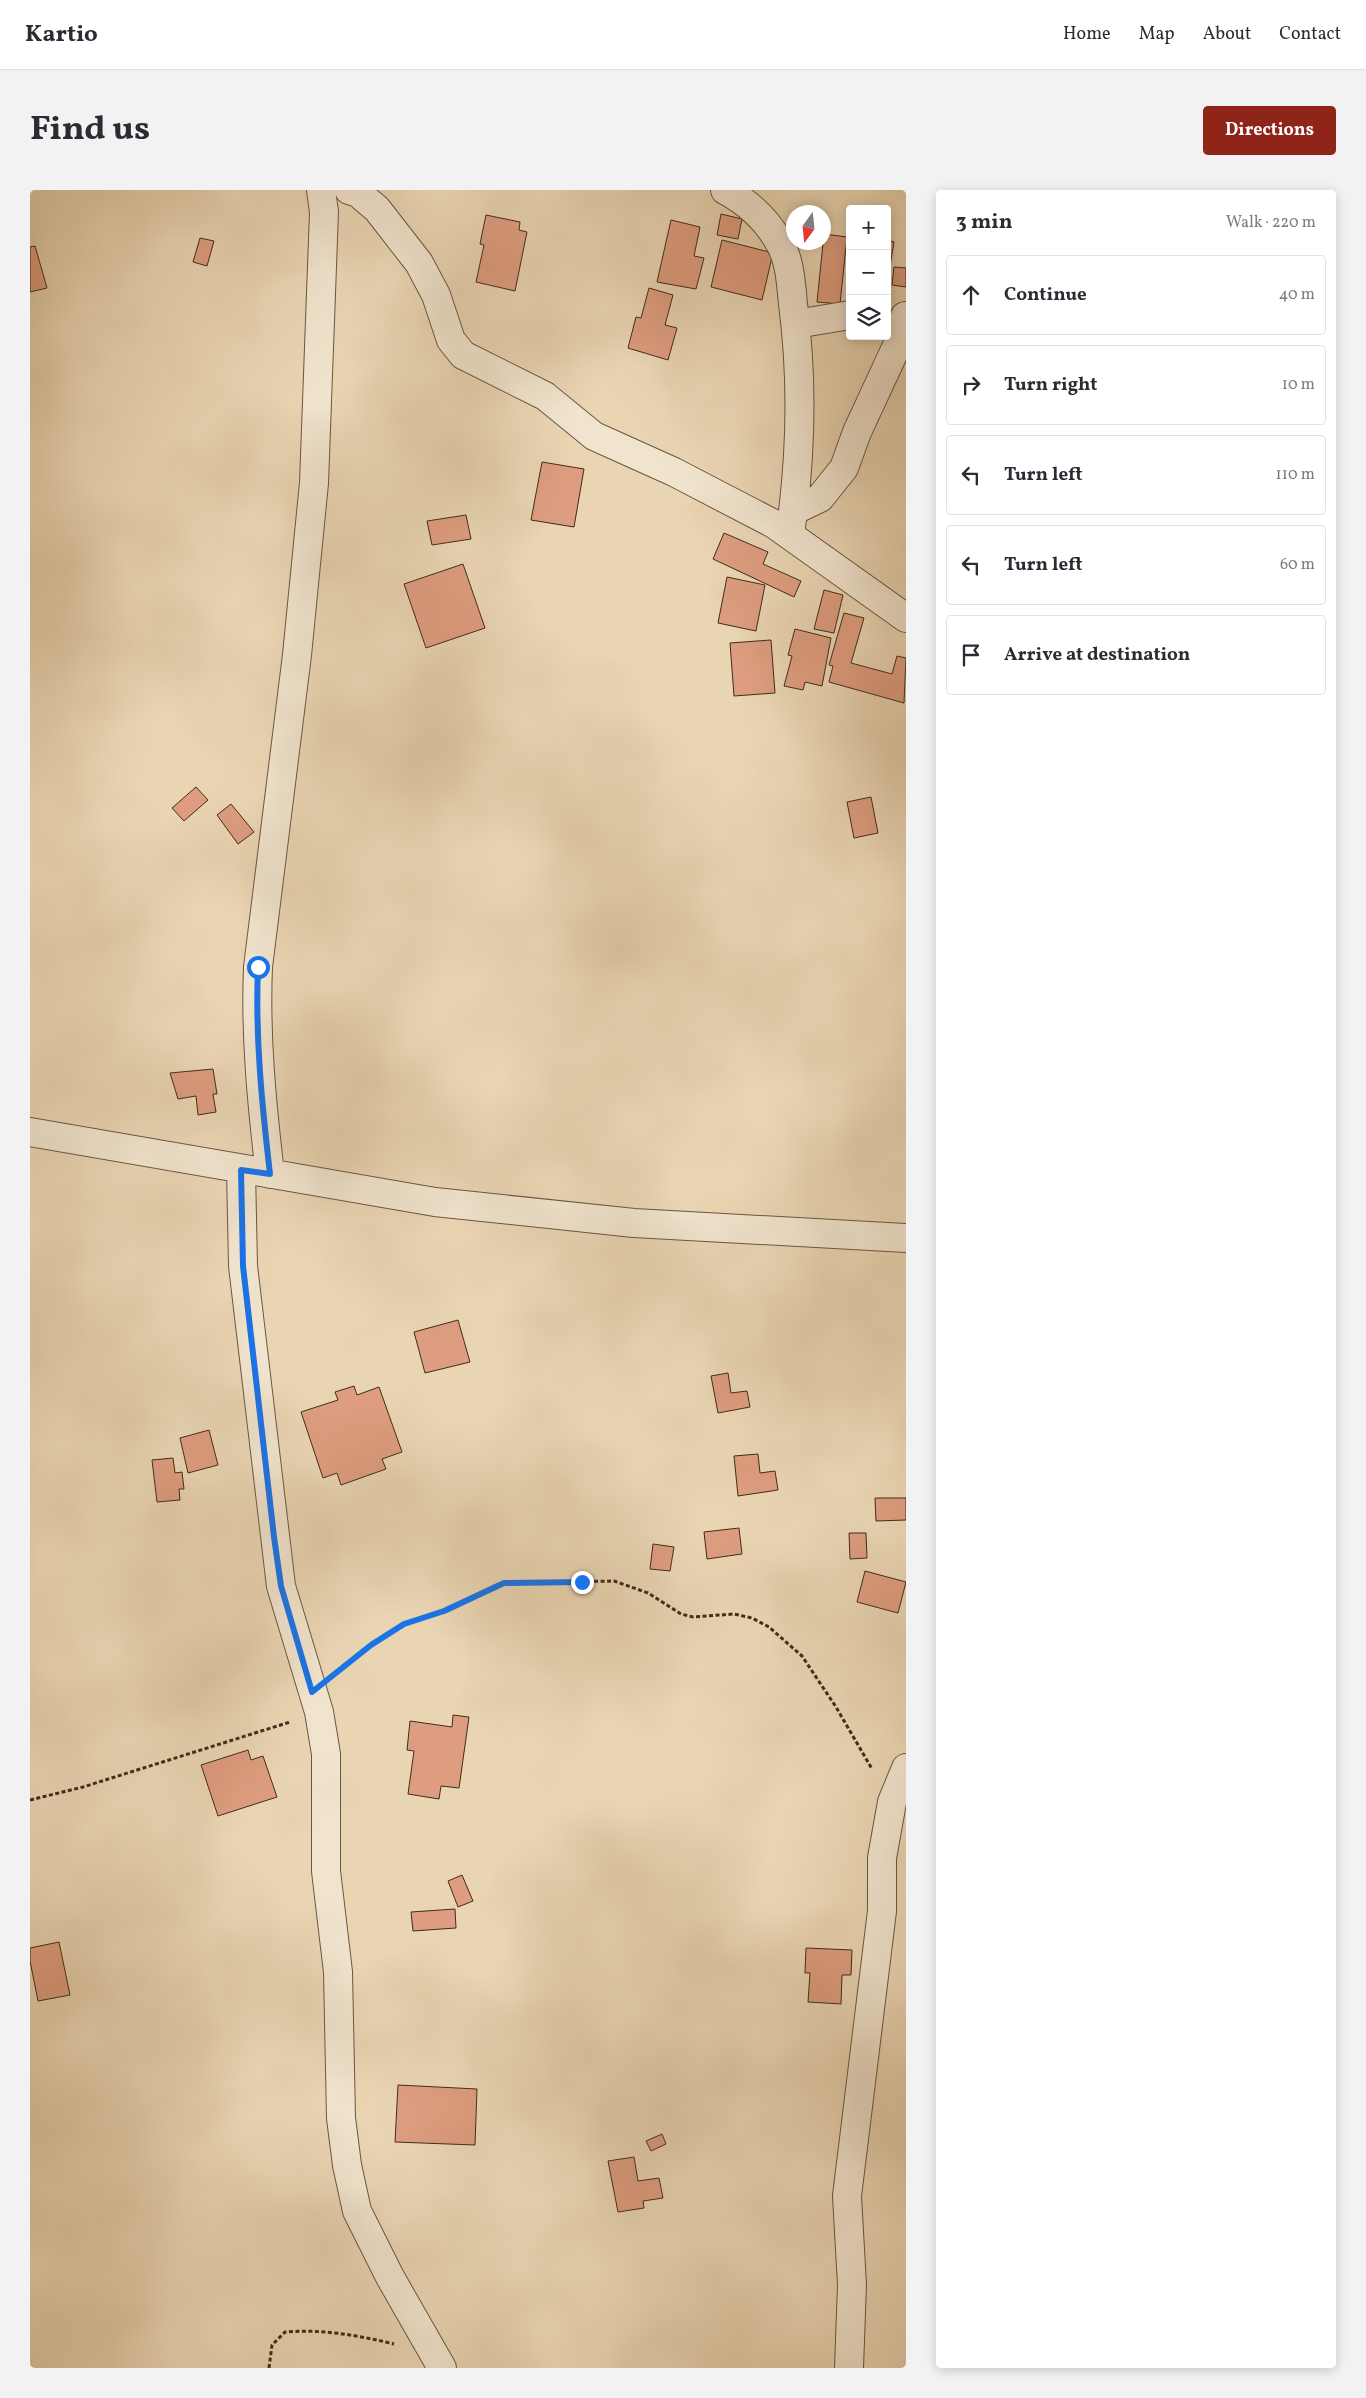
<!DOCTYPE html>
<meta charset="utf-8">
<style>
:root{--surface:#fff;--page:#f2f2f3;--text:#2b2b33;--muted:#7c7c81;--line:#e1e1e2;--accent:#8f2418}
body{margin:0;font-family:Vollkorn,serif;background:var(--page);color:var(--text)}
.controls{position:absolute;right:15px;top:15px;display:grid;overflow:hidden;border-radius:5px;box-shadow:0 2px 12px #0003}
.controls button{width:45px;height:45px;display:grid;place-items:center;padding:0;border:0;border-bottom:1px solid var(--line);background:var(--surface);color:var(--text);font:25px sans-serif}
.compass{position:absolute;left:756px;top:15px;width:45px;height:45px;border-radius:50%;background:var(--surface);box-shadow:0 2px 12px #0003;rotate:195deg}
.stop{position:absolute;width:15px;height:15px;margin:-11px;border:4px solid #1a73e8;border-radius:50%;background:#fff}
.stop.end{background:#1a73e8;border-color:#fff;box-shadow:0 1px 5px #0008}
.list{margin:0;padding:0;list-style:none}
h2{display:flex;justify-content:space-between;align-items:center;height:65px;margin:0;padding:0 20px;font-size:21px}
h2 small{font-size:16px;font-weight:400;color:var(--muted)}
.list li{display:grid;grid-template-columns:32px 1fr auto;gap:15px;align-items:center;box-sizing:border-box;height:80px;margin:0 10px 10px;padding:0 10px;border:1px solid var(--line);border-radius:5px}
.list b{display:block;font-size:19px;white-space:nowrap}
.list em{font-size:16px;font-style:normal;color:var(--muted)}
.icon{flex:none;width:28px;height:28px;fill:none;stroke:currentColor;stroke-width:2;stroke-linecap:round;stroke-linejoin:round}
.map{position:relative;flex:none;width:876px;height:2178px;overflow:hidden;border-radius:5px}
header{display:flex;align-items:center;gap:30px;box-sizing:border-box;height:70px;padding:0 25px;background:var(--surface);border-bottom:1px solid var(--line)}
header strong{font-size:24px}
nav{display:flex;gap:28px;margin-inline-start:auto;font-size:18px}
.intro{display:flex;align-items:center;justify-content:space-between;box-sizing:border-box;height:120px;padding:0 30px}
h1{margin:0;font-size:35px}
.button{padding:12px 22px;border-radius:5px;background:var(--accent);color:#fff;font-size:18px;font-weight:700}
main{display:flex;gap:30px;padding:0 30px}
aside{flex:1;background:var(--surface);border-radius:5px;box-shadow:0 2px 12px #0003}
.map>svg:first-child{display:block}
</style>
<header>
<strong>Kartio</strong>
<nav><a>Home</a><a>Map</a><a>About</a><a>Contact</a></nav>
</header>
<div class="intro"><h1>Find us</h1><a class="button">Directions</a></div>
<main>
<div class="map">
<svg width="876" height="2178" viewBox="0 0 876 2178">
<rect width="100%" height="100%" fill="#ead5b3"/>
<filter id="stains"><feTurbulence type="fractalNoise" baseFrequency=".004" numOctaves="4"/><feColorMatrix values="0 0 0 0 .2 0 0 0 0 .09 0 0 0 0 .02 0 0 0 .5 -.17"/></filter>
<radialGradient id="worn" r=".72"><stop offset=".6" stop-color="#630" stop-opacity="0"/><stop offset="1" stop-color="#630" stop-opacity=".3"/></radialGradient>
<path fill="#de9d80" stroke="#3f2c1b" d="M691,24L712,29L708,49L687,45Z
M456,25L490,32L489,40L497,42L485,101L446,92L454,55L450,54Z
M641,30L670,37L664,66L674,68L666,99L627,92Z
M794,44L817,47L810,114L787,112Z
M170,48L184,51L177,76L163,72Z
M692,50L743,63L732,110L681,97Z
M857,50L864,52L858,89H857Z
M5,56L17,98L0,102V57Z
M864,77L876,78V97L862,95Z
M619,98L643,105L635,135L647,138L638,170L598,158L606,127L611,128Z
M512,272L554,279L544,337L501,330Z
M436,325L441,349L402,355L397,331Z
M694,343L738,362L733,374L771,391L764,407L683,369Z
M433,374L455,438L396,458L374,394Z
M697,387L735,395L726,441L688,433Z
M794,400L813,405L804,443L784,439Z
M814,423L834,428L821,473L862,484L867,466L876,468L874,513L799,492L803,476L799,475Z
M765,439L801,448L792,496L775,492L773,500L754,496L762,466L758,465Z
M741,450L745,503L704,506L700,453Z
M166,597L178,610L154,631L142,618Z
M841,607L848,643L824,648L817,612Z
M201,614L224,642L208,654L187,625Z
M183,879L187,904H183L186,922L168,925L166,906L148,909L140,883Z
M428,1130L440,1172L395,1183L384,1142Z
M698,1183L701,1203L717,1201L720,1217L688,1223L681,1186Z
M324,1196L327,1205L349,1197L372,1262L352,1269L356,1279L311,1295L307,1283L293,1288L271,1222L308,1210L305,1202Z
M179,1240L188,1275L158,1283L150,1248Z
M728,1264L730,1283L745,1281L748,1300L708,1306L704,1266Z
M143,1268L145,1283L152,1282L154,1299H149L150,1310L127,1312L122,1270Z
M845,1308H876V1330L846,1331Z
M709,1338L712,1364L677,1369L674,1342Z
M819,1343H836L837,1368L820,1369Z
M623,1354L644,1357L640,1381L620,1379Z
M835,1381L876,1392L868,1423L827,1412Z
M423,1525L439,1527L429,1598L411,1596L409,1609L378,1604L384,1561L377,1560L380,1531L422,1537Z
M218,1560L221,1570L233,1566L247,1607L188,1626L171,1575Z
M432,1685L443,1711L428,1717L418,1691Z
M425,1719L426,1738L383,1741L381,1722Z
M29,1752L40,1805L8,1811L0,1771V1758Z
M776,1758L822,1760L821,1785H812L811,1814L778,1812L780,1783H775Z
M368,1895L447,1899L445,1955L365,1952Z
M632,1944L636,1954L621,1961L616,1951Z
M604,1967L608,1991L629,1988L633,2008L613,2011L614,2018L588,2022L578,1971Z"/>
<g fill="none" stroke-linecap="round" stroke-linejoin="round">
<defs>
<path id="street" d="M319,0L328,3L347,19L389,73L406,105L421,150L433,165L515,206L564,246L644,282L744,334L876,428
M695,0C717,12 737,30 749,52C760,69 761,94 763,114C773,191 771,268 760,344
M766,134L820,125
M763,321L790,308L814,278L827,242L871,147L875,126
M0,942L405,1012L604,1033L876,1048
M211,980L213,1076L251,1396L289,1522L296,1564V1681L308,1782L311,1928L317,1975L327,2021L360,2087L412,2178
M240,984C232,915 225,846 228,777L267,465L284,293L294,22L291,0
M819,2178L822,2095L817,2006L852,1721V1668L862,1612L876,1578"/>
</defs>
<use href="#street" stroke="#6a5641" stroke-width="30"/>
<path stroke="#3f2c1b" stroke-width="3" stroke-dasharray="4 2.5" stroke-linecap="butt" d="M308,1481L341,1455L374,1434L414,1421L474,1393L584,1391L618,1403L651,1424L663,1427L704,1424L722,1428L739,1437L772,1466L806,1517L842,1579
M0,1610L53,1597L260,1532
M239,2178L242,2155L255,2142C292,2139 327,2145 364,2154"/>
<use href="#street" stroke="#f1e4ce" stroke-width="28"/>
</g>
<g fill="none" stroke-linecap="round" stroke-linejoin="round">
<path stroke="#1a73e8" stroke-width="6" d="M228,777C225,846 232,915 240,984L211,980L213,1076L244,1347L251,1396L282,1502L341,1455L374,1434L414,1421L474,1393L552,1392"/>
</g>
<rect width="100%" height="100%" filter="url(#stains)"/>
<rect width="100%" height="100%" fill="url(#worn)"/>
</svg>
<div class="controls">
<button>+</button>
<button>−</button>
<button><svg class="icon" aria-label="layers" viewBox="0 0 24 24"><path d="M12 4l9 5-9 5-9-5zM3 14l9 5 9-5"/></svg></button>
</div>
<svg class="compass" viewBox="-18 -18 36 36"><path d="M0-13l5 13h-10z" fill="#e53935"/><path d="M0 13l5-13h-10z" fill="#7c7c81"/></svg>
<div class="stop" style="left:228px;top:777px"></div>
<div class="stop end" style="left:552px;top:1392px"></div>
</div>
<aside>
<h2>3 min<small>Walk · 220 m</small></h2>
<ul class="list">
<li><svg class="icon" aria-label="ahead" viewBox="0 0 24 24"><path d="M12 20V5M6 11l6-6 6 6"/></svg><div><b>Continue</b></div><em>40 m</em></li>
<li><svg class="icon" aria-label="right" viewBox="0 0 24 24"><path d="M7 20v-9h11M14 6l5 5-5 5"/></svg><div><b>Turn right</b></div><em>10 m</em></li>
<li><svg class="icon" aria-label="left" viewBox="0 0 24 24"><path d="M17 20v-9H6M10 6l-5 5 5 5"/></svg><div><b>Turn left</b></div><em>110 m</em></li>
<li><svg class="icon" aria-label="left" viewBox="0 0 24 24"><path d="M17 20v-9H6M10 6l-5 5 5 5"/></svg><div><b>Turn left</b></div><em>60 m</em></li>
<li><svg class="icon" aria-label="arrive" viewBox="0 0 24 24"><path d="M6 21V4h12l-3 4 3 4H6"/></svg><div><b>Arrive at destination</b></div></li>
</ul>
</aside>
</main>
